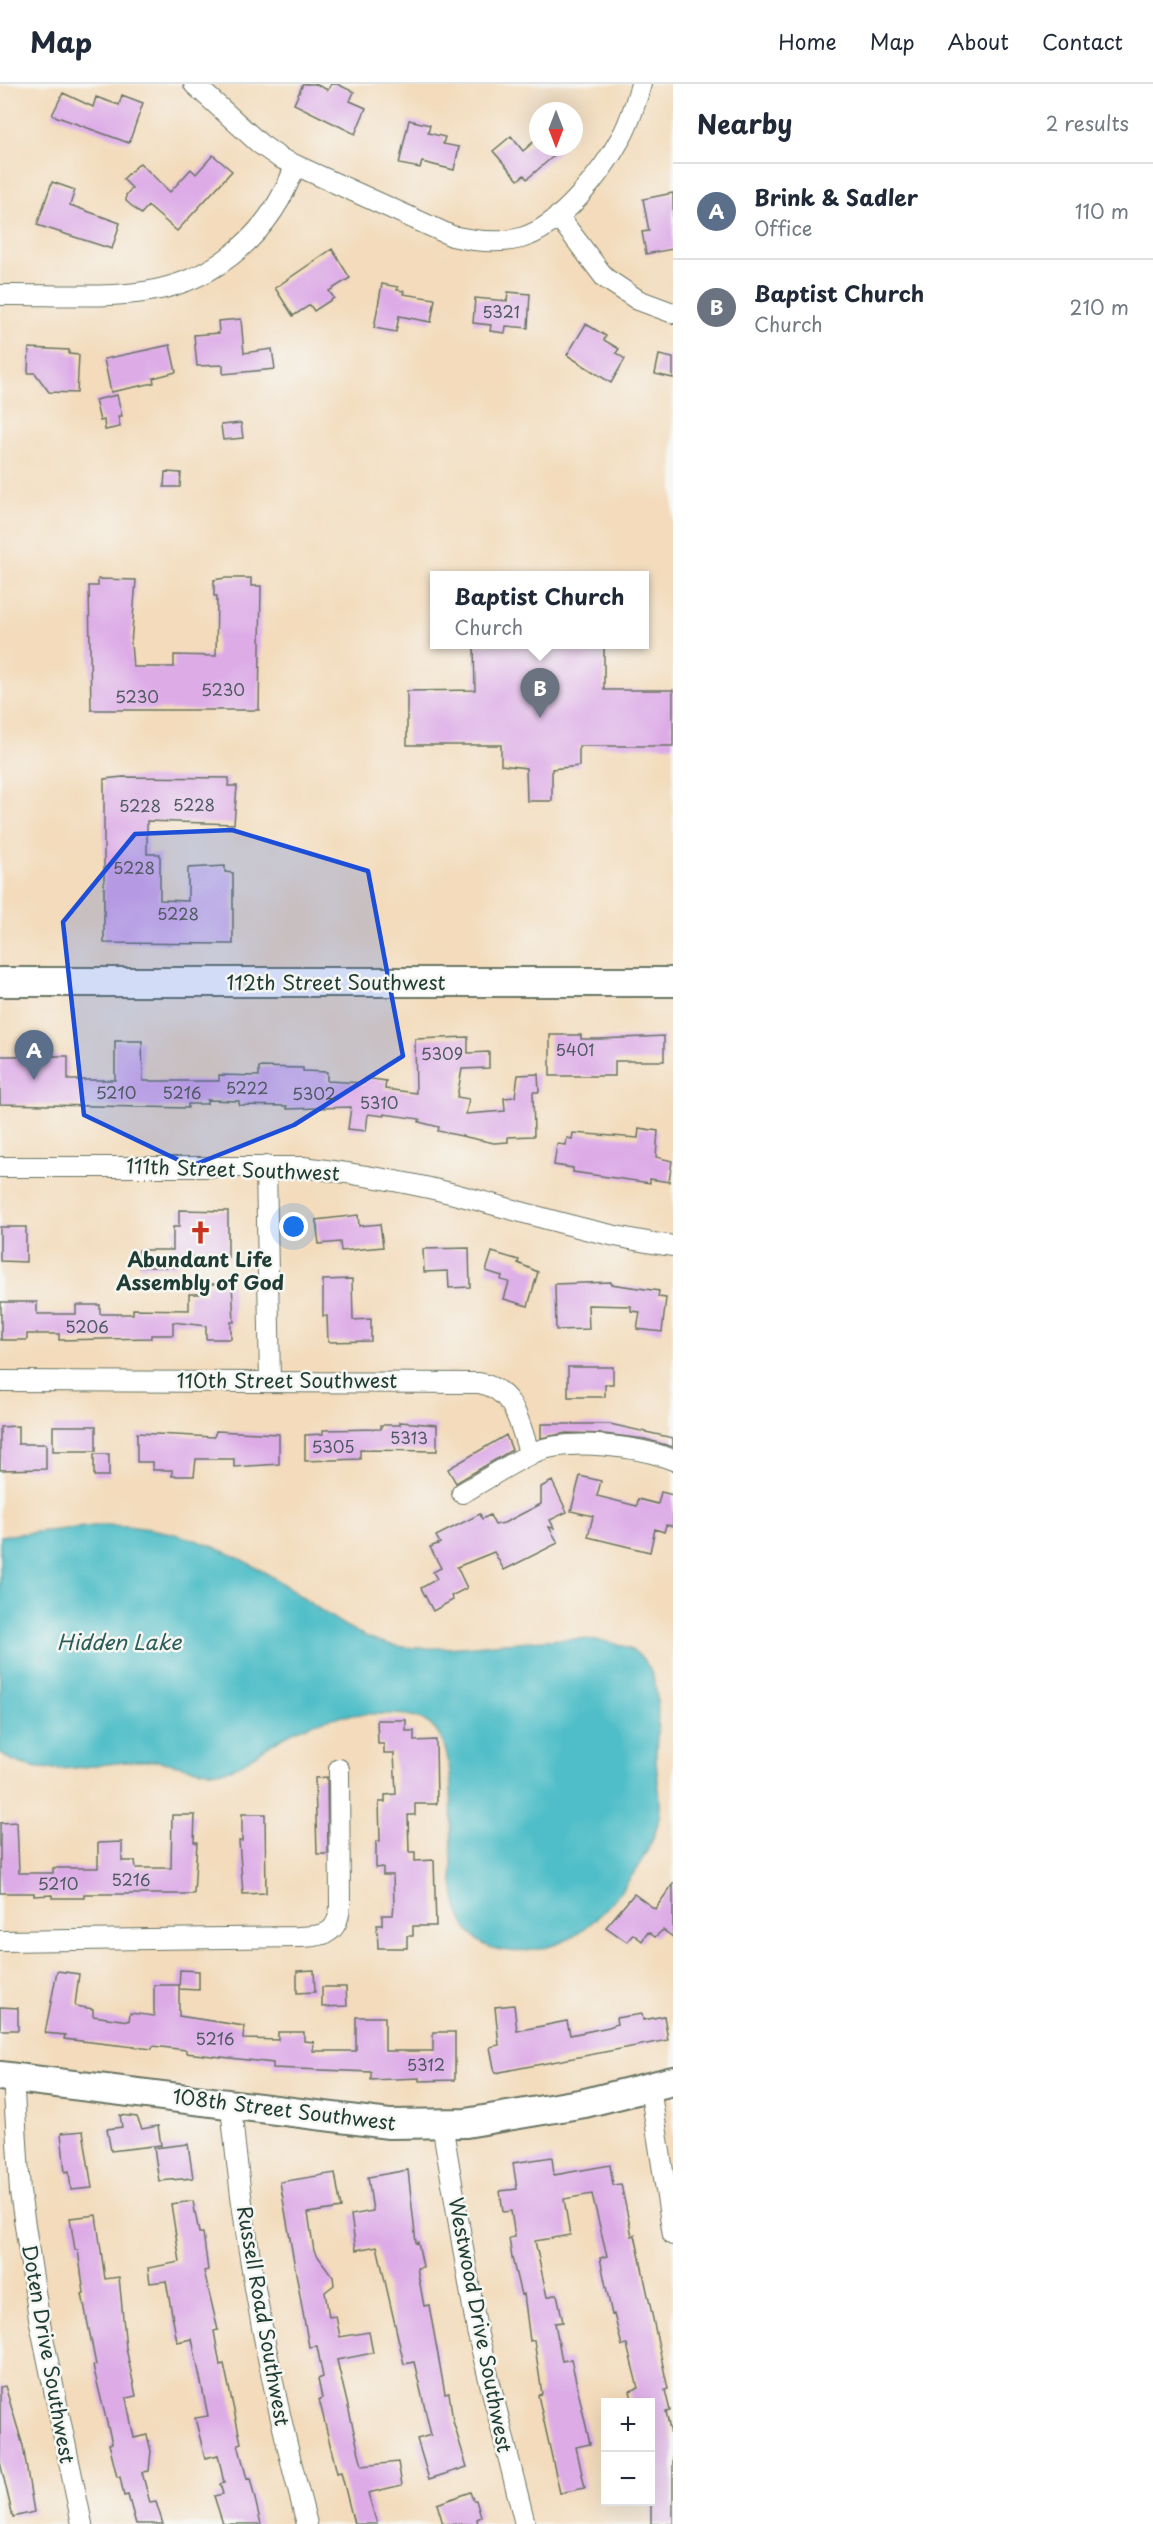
<!DOCTYPE html>
<meta charset="utf-8">
<style>
:root{--surface:#fff;--page:#f2f2f3;--text:#1f2937;--muted:#747a83;--line:#e0e1e3;--accent:#c8321e}
body{margin:0;font-family:"Playpen Sans",sans-serif;background:var(--page);color:var(--text)}
.controls{position:absolute;right:18px;bottom:18px;display:grid;overflow:hidden;border-radius:0px;box-shadow:0 6px 24px #0002}
.controls button{width:54px;height:54px;display:grid;place-items:center;padding:0;border:0;border-bottom:2px solid var(--line);background:var(--surface);color:var(--text);font:30px sans-serif}
.compass{position:absolute;left:529px;top:18px;width:54px;height:54px;border-radius:50%;background:var(--surface);box-shadow:0 6px 24px #0002;rotate:180deg}
.you{position:absolute;left:294px;top:1143px;width:21px;height:21px;margin:-15px;border:4px solid #fff;border-radius:50%;background:#1a73e8;box-shadow:0 0 0 9px #1a73e833}
.badge{display:grid;place-items:center;width:39px;height:39px;border-radius:50%;background:var(--accent);color:#fff;font-size:20px;font-weight:700}
.pin{position:absolute;translate:-50% -50px;filter:drop-shadow(0 2px 3px #0008)}
.pin::after{content:'';position:absolute;top:32px;width:21px;height:18px;background:inherit;clip-path:polygon(0 0,100% 0,50% 100%)}
.popup{position:absolute;left:430px;top:487px;width:219px;height:78px;box-sizing:border-box;display:grid;place-content:center;border-radius:0px;background:var(--surface);filter:drop-shadow(0 2px 4px #0005);font-size:20px;white-space:nowrap;color:var(--muted)}
.popup b{font-size:22px;color:var(--text)}
.popup::after{content:'';position:absolute;left:50%;top:100%;margin-left:-12px;border:12px solid transparent;border-top-color:var(--surface)}
.list{margin:0;padding:0;list-style:none}
h2{display:flex;justify-content:space-between;align-items:center;height:78px;margin:0;padding:0 24px;font-size:26px}
h2 small{font-size:20px;font-weight:400;color:var(--muted)}
.list li{display:grid;grid-template-columns:39px 1fr auto;gap:18px;align-items:center;box-sizing:border-box;height:96px;padding:0 24px;border-top:2px solid var(--line)}
.list b{display:block;font-size:22px;white-space:nowrap}
.list p{margin:0;font-size:20px;white-space:nowrap;color:var(--muted)}
.list em{font-size:20px;font-style:normal;color:var(--muted)}
.map{position:relative;flex:none;width:673px;height:2440px;overflow:hidden}
header{display:flex;align-items:center;gap:36px;box-sizing:border-box;height:84px;padding:0 30px;background:var(--surface);border-bottom:2px solid var(--line)}
header strong{font-size:28px}
nav{display:flex;gap:33px;margin-inline-start:auto;font-size:21px}
main{display:flex}
aside{flex:1;background:var(--surface)}
.map>svg:first-child{display:block}
</style>
<header>
<strong>Map</strong>
<nav><a>Home</a><a>Map</a><a>About</a><a>Contact</a></nav>
</header>
<main>
<div class="map">
<svg width="673" height="2440" viewBox="0 0 673 2440">
<rect width="100%" height="100%" fill="#f6f6f2"/>
<filter id="ink" filterUnits="userSpaceOnUse"><feTurbulence type="fractalNoise" baseFrequency=".0167" numOctaves="2"/><feDisplacementMap in="SourceGraphic" scale="12" xChannelSelector="R" yChannelSelector="G"/><feConvolveMatrix kernelMatrix="1 2 1 2 8 2 1 2 1" color-interpolation-filters="sRGB"/></filter>
<filter id="wash" filterUnits="userSpaceOnUse"><feTurbulence type="fractalNoise" baseFrequency=".008" numOctaves="4" result="noise"/><feDisplacementMap in="SourceGraphic" scale="24" xChannelSelector="R" yChannelSelector="G"/><feGaussianBlur stdDeviation="1.35" result="paint"/><feColorMatrix in="noise" values="0 0 0 0 0 0 0 0 0 0 0 0 0 0 0 0 0 1.4 0 .05"/><feComposite in="paint" operator="in"/></filter>
<g filter="url(#wash)">
<rect width="100%" height="100%" fill="#f3dbbb"/>
<path fill="#50bec8" stroke="#387e7e" stroke-width="1.5" d="M104,1441C166,1442 217,1459 269,1491C309,1516 345,1550 392,1561C456,1576 593,1533 639,1571C663,1591 658,1639 656,1667C655,1687 661,1706 660,1725C658,1766 607,1833 572,1853C554,1863 529,1869 508,1867C406,1860 487,1673 425,1637C413,1630 397,1630 384,1630C343,1628 308,1637 273,1659C259,1667 245,1680 230,1685C207,1692 179,1679 156,1677C117,1675 78,1688 39,1684C25,1682 12,1677 0,1670V1452Z"/>
<g id="blocks">
<path fill="#ddace7" d="M303,0H315L328,6L331,0H337L354,8L350,17L366,24L355,50L294,20Z
M63,9L93,23L96,13L119,21L122,11L143,19L129,59L52,31Z
M409,36L430,41L428,49L445,53L443,60L459,63L454,86L422,78L420,84L399,80Z
M511,52L523,67L538,54V63H564L527,95L524,91L518,96L493,67Z
M213,71L232,87L177,147L148,122L141,130L126,117V111L132,104L123,95L140,79L170,108L191,85L196,90Z
M52,98L75,106L70,121L120,139L112,165L37,141Z
M673,109V165L646,170L642,148L649,147L643,115Z
M332,165L350,194L329,207L334,214L314,227L310,221L293,232L275,204Z
M382,200L398,203L397,206L404,207L403,210L435,215L431,238L399,232L396,248L374,244Z
M508,208L530,210L528,244L506,242L505,249L490,247L491,241L473,239L475,214L507,217Z
M241,235L244,269L272,265L275,285L223,290V281L197,282L194,251L219,249L218,237Z
M586,240L606,252L604,256L619,265L616,269L625,275L611,299L567,271Z
M170,261L176,288L153,294L154,299L111,308L104,275Z
M29,264L69,266V270L79,271L77,309L49,308L35,289H28Z
M659,271L673,274V294L655,290Z
M117,311L122,332H118L120,343L105,346L104,336L100,337L95,316Z
M241,339L243,354L223,356L221,341Z
M165,388L181,389L180,403H164Z
M225,494H251V502H261L259,626H91L89,502H98V495L136,496L131,560L133,583H174V571L216,572L217,512H214V496Z
M474,561H604V606H673V662H579V682L552,685V717H527L526,684L501,681V661H407V607L475,606Z
M123,693L229,694L228,702H237L234,740L147,737V770H160V816L188,817V784L225,782V788L233,789V860L104,859V695Z
M550,951H581V955H600L664,952V977H615V992H550Z
M468,953V969L489,968V984L462,985L457,1013L469,1015L466,1030L505,1027L504,1014L515,1013L518,991L538,990L539,1008H533L534,1052L508,1053V1058L494,1059L438,1047L439,1043L419,1038L420,1035L384,1030V1032L368,1030L366,1047L348,1045L351,1023L287,1025V1022L239,1021V1017L207,1016V1020H188V1024L0,1020V972H68V996H115V957H142L143,997H219V991L259,992V983L303,984V987L327,988V997L364,999L365,994L386,997L385,1005L416,1009L415,955Z
M639,1044L658,1047L656,1073L672,1077L669,1098L650,1095V1099L573,1088V1084L554,1081L557,1060L566,1061L567,1054L572,1055L573,1049L638,1054Z
M179,1126L228,1127V1173H176V1183H139V1166H173V1143H179Z
M358,1131L359,1142L380,1140L383,1163L341,1167L340,1158L319,1160L316,1136Z
M0,1143H26V1178L0,1177Z
M469,1164L470,1203L449,1204L448,1187L424,1188L423,1165Z
M492,1168L519,1176L518,1179L538,1188L528,1222L504,1215L509,1198L501,1196L502,1192L486,1187Z
M352,1195L353,1236L371,1235V1257L328,1258L327,1232H323V1196Z
M611,1198V1200L659,1207L658,1213L666,1214L662,1248L637,1245L640,1228L631,1227V1222L588,1221L589,1245L556,1246L555,1200Z
M206,1200H232L234,1238H231V1255H206V1242L173,1238V1251H151V1254L59,1256V1250H27V1256H1V1218H37V1230H76V1221H100V1230H133V1225L189,1226V1210H206Z
M568,1283H613V1300H605V1313H568Z
M400,1338L437,1341V1367L360,1366V1375L305,1377V1351L323,1350V1346L381,1345V1341H400Z
M541,1340H610L673,1354V1363L645,1355L604,1350L566,1349L541,1354Z
M18,1342V1360H46V1385L0,1386V1343Z
M53,1342H96V1367H53Z
M216,1347L279,1350V1380L234,1383V1375H196L194,1392H172V1386H153V1378H137V1349L214,1353Z
M506,1351L512,1366L456,1399L448,1385Z
M94,1370H109V1392H94Z
M580,1392L601,1397L597,1412L637,1422L638,1415L658,1420L661,1408L673,1411V1442L666,1441L664,1448L655,1445L650,1468L588,1453L593,1432L571,1427Z
M552,1397L567,1428L550,1436L554,1444L549,1443L558,1459L504,1486L494,1468L457,1483L467,1504L451,1512L453,1516L433,1527L421,1504L437,1495L433,1488L441,1484L430,1463L440,1459L436,1452L480,1430L482,1435L490,1431L495,1441L504,1439L541,1420V1403Z
M377,1636H406V1647H414V1657L436,1656L437,1720H415V1731H408L409,1768H415V1777L434,1776L436,1842H413V1852H407V1864H378L377,1841H382V1831H393L394,1820L393,1791H383V1783L376,1784V1757H380L379,1718H385V1711L396,1710L394,1669H384V1660H378Z
M327,1693L328,1770H317L315,1694Z
M242,1730H265L266,1809L243,1810L239,1757H242Z
M172,1731H195L194,1758H197L194,1810H84V1814H52V1811L34,1812V1809H0V1739L17,1738L19,1789H53V1784H98V1759L122,1758V1777H135L136,1784H171Z
M673,1800V1853L663,1846L655,1853L648,1848L642,1857L633,1850L627,1858L606,1843L634,1810L655,1825Z
M180,1886L199,1887V1906L179,1905Z
M314,1886L315,1908L297,1909V1887Z
M57,1887L79,1890L75,1922L93,1925V1932L129,1937L130,1929L154,1932V1901H179V1932L244,1942L243,1955L278,1956V1948H304V1957L314,1958L313,1967H356V1933H385V1967H433V1948H455V1996L419,1997V1994L371,1996V1988L273,1984V1979L186,1969V1966L153,1962L152,1965L64,1955L65,1951L45,1949Z
M322,1903H346L347,1922L322,1923Z
M514,1921L517,1947L567,1937L570,1951L609,1943L617,1940L616,1934L642,1930L643,1936L664,1932L668,1956L495,1989L490,1963L499,1961L495,1923Z
M0,1923L18,1924V1946H0Z
M120,2031L137,2033L142,2045L158,2042L161,2061L111,2067L107,2045L122,2043Z
M83,2047L92,2104L71,2106L69,2087L65,2088L61,2049Z
M188,2060L193,2094L159,2097L154,2064Z
M552,2073L554,2091L610,2081L613,2101L621,2100L632,2152L635,2151L668,2305L665,2306L670,2327L666,2328L673,2359V2440H651V2319H633L630,2307L638,2304L627,2261L622,2262L614,2230L612,2231L600,2174L607,2172L592,2110L564,2115L570,2151L535,2157L547,2213L557,2210L563,2238L555,2239L562,2277L571,2275L590,2360L576,2363L585,2404L560,2409L538,2311L542,2310L534,2256L530,2257L524,2210L521,2211L512,2174L509,2154L515,2153L511,2127L503,2128L500,2107L517,2105L513,2079Z
M408,2086L416,2159L418,2158L423,2183L417,2184L424,2222L429,2221L445,2310L449,2309L453,2337L467,2383L429,2395L417,2355L431,2351L414,2278L404,2280L377,2162L356,2166L351,2131L373,2127L368,2093Z
M335,2089L341,2124L308,2129L314,2167L333,2193L334,2201L325,2208L329,2233L336,2232L340,2253L369,2248L373,2269L337,2276L362,2382L398,2378L402,2401L368,2409L377,2440H354L341,2388L337,2389L319,2315L322,2314L318,2295L323,2293L317,2262L309,2263L280,2098Z
M193,2117L199,2149H203L208,2186L204,2187L218,2246L214,2247L220,2281L224,2280L241,2359L238,2360L247,2395L250,2394L261,2440H223L214,2412L223,2410L220,2400L224,2399L218,2371L205,2374L195,2334L208,2332L192,2255L177,2258L166,2197L150,2199L148,2184L180,2178L171,2120Z
M96,2131L105,2195L119,2193L126,2264L136,2312L126,2314L134,2354L147,2351L151,2367L149,2387L142,2388L150,2419L156,2418L163,2440H136L128,2411L124,2412L120,2393H117L109,2360L112,2359L93,2282L96,2281L82,2210L84,2209L78,2166H75L70,2134Z
M5,2302L23,2362L34,2428L13,2433L0,2378V2303Z
M470,2408L473,2416H476L481,2433L477,2435L478,2440H443L437,2420Z"/>
</g>
</g>
<g filter="url(#ink)">
<use href="#blocks" fill-opacity="0" stroke="#697463" stroke-width="1.5"/>
<g fill="none" stroke-linecap="round" stroke-linejoin="round">
<defs>
<path id="street" d="M194,0L260,60L280,74L452,152C474,157 499,160 521,154C561,143 603,87 622,52C631,36 636,17 641,0
M558,132L605,194L638,216L673,229
M0,211C45,210 107,215 150,207C219,195 272,147 295,82
M266,1082L270,1297
M0,1083H303C350,1089 397,1096 442,1107C519,1126 595,1152 673,1162
M0,1297L479,1299C516,1306 519,1340 530,1371
M462,1409C486,1396 510,1379 535,1368C569,1354 639,1362 673,1376
M0,1857L298,1853C324,1852 338,1851 340,1822L339,1685
M13,1992L20,2108L39,2234L82,2440
M650,2004L673,2151
M231,2022C244,2163 270,2303 307,2440
M442,2040L477,2247L525,2440"/>
<path id="secondary" d="M0,898H673
M0,1992L389,2040L466,2039L585,2019L673,1997"/>
</defs>
<use href="#street" stroke="#697463" stroke-width="22"/>
<use href="#secondary" stroke="#697463" stroke-width="32"/>
<use href="#street" stroke="#fff" stroke-width="20"/>
<use href="#secondary" stroke="#fff" stroke-width="28"/>
</g>
</g>
<path fill="#1d4ed8" fill-opacity="0.2" stroke="#1d4ed8" stroke-width="4.5" stroke-linejoin="round" d="M232,746L368,787L403,972L294,1041L191,1082L84,1031L63,838L135,750Z"/>
<defs>
<symbol id="church-bare" viewBox="-9 -9 18 18"><path d="M-1.2-6h2.4v3.5h3.3v2.4h-3.3V6h-2.4V-.1h-3.3v-2.4h3.3Z" fill="#c8321e" stroke="#f6f6f2" stroke-width="2.5" paint-order="stroke"/></symbol>
</defs>
<g fill-rule="evenodd">
<use href="#church-bare" x="184" y="1132" width="33" height="33"/>
</g>
<g text-anchor="middle" stroke-width="5" stroke-linejoin="round" paint-order="stroke">
<g font-size="16" fill="#4e5961">
<text x="501" y="234">5321</text>
<text x="223" y="612">5230</text>
<text x="137" y="619">5230</text>
<text x="194" y="727">5228</text>
<text x="140" y="728">5228</text>
<text x="134" y="790">5228</text>
<text x="178" y="836">5228</text>
<text x="575" y="972">5401</text>
<text x="442" y="976">5309</text>
<text x="247" y="1010">5222</text>
<text x="116" y="1015">5210</text>
<text x="182" y="1015">5216</text>
<text x="314" y="1016">5302</text>
<text x="379" y="1025">5310</text>
<text x="87" y="1249">5206</text>
<text x="409" y="1360">5313</text>
<text x="333" y="1369">5305</text>
<text x="131" y="1802">5216</text>
<text x="58" y="1806">5210</text>
<text x="215" y="1961">5216</text>
<text x="426" y="1987">5312</text>
</g>
<g font-size="20" fill="#1f3d34" stroke="#f6f6f2">
<text x="336" y="906">112th Street Southwest</text>
<text transform="translate(233 1086) rotate(2)" y="7">111th Street Southwest</text>
<text x="287" y="1304">110th Street Southwest</text>
<text transform="translate(284 2026) rotate(7)" y="7">108th Street Southwest</text>
<text transform="translate(263 2232) rotate(80)" y="7">Russell Road Southwest</text>
<text transform="translate(480 2241) rotate(79)" y="7">Westwood Drive Southwest</text>
<text transform="translate(48 2270) rotate(80)" y="7">Doten Drive Southwest</text>
</g>
<g font-size="20" font-weight="bold" fill="#1f3d34" stroke="#f6f6f2">
<text x="200" y="1183">Abundant Life<tspan x="200" dy="23">Assembly of God</tspan></text>
</g>
<g font-size="21" font-style="italic" fill="#2b5d59" stroke="#f6f6f2">
<text x="119" y="1566">Hidden Lake</text>
</g>
</g>
</svg>
<div class="controls">
<button>+</button>
<button>−</button>
</div>
<svg class="compass" viewBox="-18 -18 36 36"><path d="M0-13l5 13h-10z" fill="#e53935"/><path d="M0 13l5-13h-10z" fill="#747a83"/></svg>
<div class="you"></div>
<div class="pin badge" style="left:34px;top:996px;background:#5c6f8a">A</div>
<div class="pin badge" style="left:540px;top:634px;background:#6b7280">B</div>
<div class="popup"><b>Baptist Church</b>Church</div>
</div>
<aside>
<h2>Nearby<small>2 results</small></h2>
<ul class="list">
<li><span class="badge" style="background:#5c6f8a">A</span><div><b>Brink &amp; Sadler</b><p>Office</p></div><em>110 m</em></li>
<li><span class="badge" style="background:#6b7280">B</span><div><b>Baptist Church</b><p>Church</p></div><em>210 m</em></li>
</ul>
</aside>
</main>
